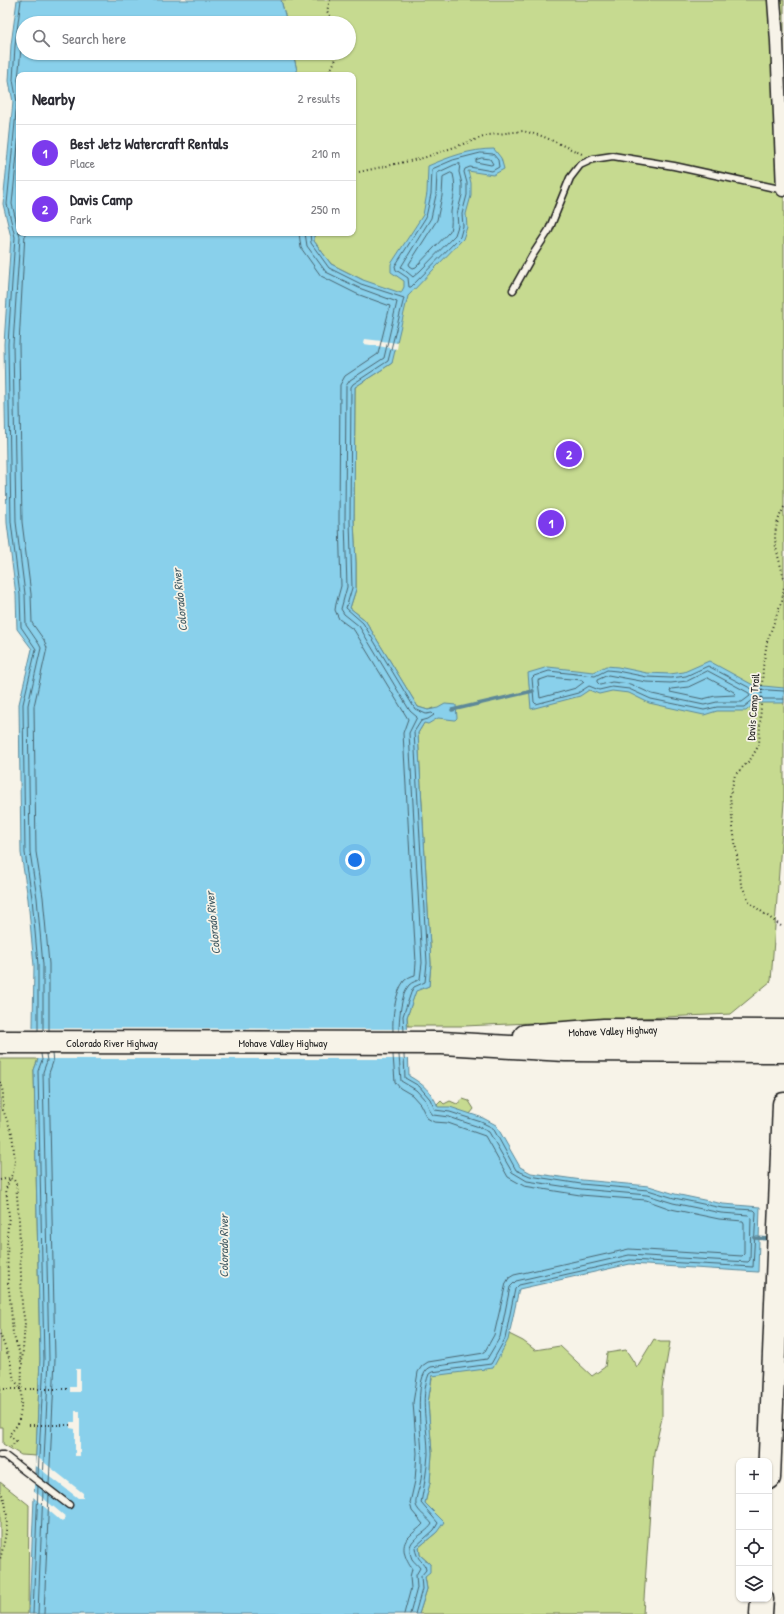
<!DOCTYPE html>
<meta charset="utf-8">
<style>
:root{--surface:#fff;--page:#f2f2f3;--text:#2b2b33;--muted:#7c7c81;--line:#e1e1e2;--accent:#7c3aed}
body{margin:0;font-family:"Patrick Hand",sans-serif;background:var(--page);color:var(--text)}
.controls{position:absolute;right:12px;bottom:12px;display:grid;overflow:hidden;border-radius:8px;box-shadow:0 1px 3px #0004}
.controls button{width:36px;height:36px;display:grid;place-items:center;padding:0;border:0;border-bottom:1px solid var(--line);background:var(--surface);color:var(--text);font:20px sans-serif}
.you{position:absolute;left:355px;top:860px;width:14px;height:14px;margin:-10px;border:3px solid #fff;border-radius:50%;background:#1a73e8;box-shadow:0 0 0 6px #1a73e833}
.badge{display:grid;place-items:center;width:26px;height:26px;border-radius:50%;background:var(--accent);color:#fff;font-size:13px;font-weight:700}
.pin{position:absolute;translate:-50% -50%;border:2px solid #fff;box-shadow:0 1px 4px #0006}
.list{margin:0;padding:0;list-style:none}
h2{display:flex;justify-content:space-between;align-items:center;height:52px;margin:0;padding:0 16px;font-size:17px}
h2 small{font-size:13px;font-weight:400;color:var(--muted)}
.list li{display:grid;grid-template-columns:26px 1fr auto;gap:12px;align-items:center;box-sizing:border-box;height:56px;padding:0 16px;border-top:1px solid var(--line)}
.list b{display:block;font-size:15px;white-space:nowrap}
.list p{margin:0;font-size:13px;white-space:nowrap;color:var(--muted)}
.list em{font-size:13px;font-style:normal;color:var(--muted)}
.icon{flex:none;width:22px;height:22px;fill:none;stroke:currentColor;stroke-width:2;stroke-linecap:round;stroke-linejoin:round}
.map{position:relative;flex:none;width:784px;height:1614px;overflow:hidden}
.search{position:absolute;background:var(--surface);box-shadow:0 1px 3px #0004;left:16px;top:16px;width:340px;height:44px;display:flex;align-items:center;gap:10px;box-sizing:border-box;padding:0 14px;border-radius:22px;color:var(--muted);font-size:15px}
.panel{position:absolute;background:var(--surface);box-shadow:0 1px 3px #0004;left:16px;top:72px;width:340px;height:164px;border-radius:8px}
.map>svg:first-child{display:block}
</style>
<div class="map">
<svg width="784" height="1614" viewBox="0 0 784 1614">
<rect width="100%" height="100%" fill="#f7f3e8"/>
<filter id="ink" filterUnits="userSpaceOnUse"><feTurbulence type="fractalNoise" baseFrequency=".025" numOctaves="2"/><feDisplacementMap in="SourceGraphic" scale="8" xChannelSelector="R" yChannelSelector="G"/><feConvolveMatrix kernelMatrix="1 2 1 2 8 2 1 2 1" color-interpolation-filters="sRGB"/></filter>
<g filter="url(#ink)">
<path fill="#c6da90" stroke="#717b56" d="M281,0H784V802L771,981L731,1014L464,1026H408L407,1017L416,990L429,986L431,964L418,733L433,708L428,710L418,707L365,620L350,608L356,589V563L354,521L355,387L392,363L363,280L331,264L314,241V233H353V75H298L293,53H349V23H287Z
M0,1059H38L34,1070L40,1359L36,1456L21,1455L3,1444V1427H0Z
M463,1099L469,1101L474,1109L470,1114L503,1331L523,1341L535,1350L560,1346L592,1376L605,1367L607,1353L626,1350L637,1367L654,1339L660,1342H670L662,1388V1418L654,1452L643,1614H419L427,1589L425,1577L430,1564L420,1555L419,1547L437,1532L425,1503L430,1483L432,1453L428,1403L435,1359L439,1112L437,1105L441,1101L444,1104L450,1101L457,1104Z
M0,1482L29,1505L28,1614H0Z"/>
<path fill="#89d0eb" stroke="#5d8898" d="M17,0H281L287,23H23V53H293L298,75H19V233H314V241L331,264L363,280L401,293L404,287V281L391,272V264L423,215L427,193L428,166C449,157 470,149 494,149L501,158L504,169L493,175L468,171L471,183V196L466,214L467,227L463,239L408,296L392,363L355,387L354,521L356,563V589L350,608L365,620L418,707L428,710L438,708L445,704L456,705L457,718L455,720L438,718L428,724L424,723L418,733L431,964L429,986L416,991L407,1017L409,1076C423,1084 432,1092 438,1107H450L483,1118L496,1125L520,1167L531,1173L582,1180L649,1186L675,1194L723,1204L760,1207L758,1272L630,1264L519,1289L508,1340L493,1368L432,1376L428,1403L432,1453L430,1483L425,1503L444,1522L437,1532L419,1547L420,1555L430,1564V1573L425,1577L427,1589L419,1614H29L40,1359L34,1070L38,1059L34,1043L33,1026L34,966L28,899L21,853L19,704L32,649L17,629L16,595L7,523L4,344L11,237L3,204L13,102L9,81L11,45Z
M709,661L753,685L784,688V703H755L746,711H717L704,715L649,703L629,693L612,691L599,694L589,690L580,696L531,709L528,673L548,667L594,672L606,666L618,667L647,673L670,674L684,672Z"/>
<path fill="#f7f3e8" d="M365,339L398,343L397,349L364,344Z
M31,1028L410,1029V1059H36L32,1043Z
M76,1369H80V1392H70V1386H76Z
M75,1411H80V1456H75V1429L70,1428V1422H75Z
M36,1456L83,1493V1498H78L35,1465Z
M32,1489L66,1517L62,1522L32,1496Z"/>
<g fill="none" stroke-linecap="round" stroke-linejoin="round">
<path stroke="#48646f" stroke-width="1" d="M21,0L15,46L13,80L17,102L7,204L15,237L8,344L11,522L20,595L21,627L36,649L23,704L25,853L32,898L38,965V1030
M19,85L18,80L23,27
M19,135L12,204L20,237L13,344L16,522L25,594L26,625L39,644L41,648L28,705L30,852L37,898L43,965V1030
M481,153L493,154L498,160L499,167L492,171L470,167L465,169L464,172L467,183V195L462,214L463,226L460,237L411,287H409L408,278L396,270L395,266L426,217L431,194L432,169L453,160Z
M482,158L490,159L493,164L491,165L476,162V160Z
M460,164L459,172L462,184V195L457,214L458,226L455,235L420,271L413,277L401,267L431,218L436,195L437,173L454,165Z
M451,173L453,174C457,191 453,196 451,212C451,219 452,224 450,231L416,267L413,268L410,266L409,264L437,220L442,196L443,177Z
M25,233L19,344L22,522L31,594L32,623L44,640L47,648L34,706L36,852L43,897L49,964V1030
M299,233L301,248L321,276L357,294L390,306L378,354L345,376L340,385L339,521L341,586L336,604L335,610L339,619L354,630L408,719L403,733L416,963L415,975C411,976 407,978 404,981C395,993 392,1017 393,1031
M305,233L307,246L326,272L359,288L397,302L384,358L350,380L346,386L345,521L347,587L341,609L344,614L359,626L410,711L417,717L409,733L422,963L420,979C417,981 412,982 409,985C401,994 399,1019 399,1031
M310,233L311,243L329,268L361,284L404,298L388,361L353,384L351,387L350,521L352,588L346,608L363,623L415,709L426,714L432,713L434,715L428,719L421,721L414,732L427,963L425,982L414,987L412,990L403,1016L404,1031
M708,671L749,693L750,696L742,702H717L704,705L652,694L630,684L612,682L600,685L597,682V680L608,675L646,682L671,683L687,681Z
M549,677L582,680L584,682L576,688L540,698L538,681Z
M708,678L734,692L735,695L715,696L703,699L670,692L671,689L688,687Z
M784,691L752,689L708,666L686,676L671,678L647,677L617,671L607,670L595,676L549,671L534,676L532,678L534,702L536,704L578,693L589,686L599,690L612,687L629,689L651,699L704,710L717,707H744L754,699H784
M393,1055L395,1082L400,1088L412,1095L420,1104L427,1118L434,1122L448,1123L485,1136L508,1177L524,1186L580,1195L646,1200L671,1209L719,1219L743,1221L744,1223V1254L742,1256L629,1249L514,1275L509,1278L506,1283L494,1335L484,1353L428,1362L422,1366L418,1372L413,1403L417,1453L415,1481L410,1503L412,1511L423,1524C419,1529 413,1532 409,1537C399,1546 406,1560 412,1569L410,1577L411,1588L404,1614
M399,1055L401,1081L416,1090L426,1101L430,1111L433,1115L449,1117L479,1127L489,1132L512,1172L527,1181L581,1189L647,1195L673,1203L721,1213L749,1215L751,1217L750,1260L748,1262L629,1255L516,1281L510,1287L500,1337L487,1359L431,1367C411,1374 423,1444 422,1462C422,1469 422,1477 420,1484C419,1490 415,1498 416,1505C418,1512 428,1518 432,1524C424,1537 403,1538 412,1559C414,1562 418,1565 420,1568L416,1575L417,1588L410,1614
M404,1055L405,1078L419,1086L430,1099L435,1110L450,1112L481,1122L493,1128L516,1170L530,1176L581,1184L648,1190L674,1198L722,1208L754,1210L756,1212L753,1267L630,1260L519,1285L515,1289L505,1339L491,1364L432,1372L429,1374C419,1399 428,1428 428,1454C427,1471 424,1486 421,1503L438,1523L434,1530L415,1547C416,1561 425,1561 426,1570L421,1576L422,1589L415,1614
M38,1476L44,1359L38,1071L42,1060L41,1054
M43,1480L49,1359L43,1072L47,1061L46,1054
M49,1485L55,1359L49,1073L53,1062L52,1054
M33,1614L38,1486
M38,1614L43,1490
M44,1614L49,1494"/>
<path stroke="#5d8898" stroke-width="3.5" d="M452,710L533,691
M754,1238L772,1239"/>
</g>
<path fill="#f3bfa4" stroke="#1c1c1c" d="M541,518H561V528H541Z"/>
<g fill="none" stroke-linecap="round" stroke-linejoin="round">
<defs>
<path id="lane" d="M513,290L532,256L549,230L570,178L580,165L593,159L613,156L674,166L784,190
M0,1455H4L69,1505"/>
<path id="street" d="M774,0L777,41L783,190"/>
<path id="highway" d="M525,1036L604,1030L784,1031
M0,1042L442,1043L565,1050L784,1051
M769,1478L784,1104
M761,1614L762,1599"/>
</defs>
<use href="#lane" stroke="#1c1c1c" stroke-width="9"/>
<use href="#street" stroke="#1c1c1c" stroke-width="15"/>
<use href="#highway" stroke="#1c1c1c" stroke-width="25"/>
<path stroke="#1c1c1c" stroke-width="2" stroke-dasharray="1 3" stroke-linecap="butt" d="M330,0L327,11L334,23
M328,75L339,53
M359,172L423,158L489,135L523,131L542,136L582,154
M784,507C768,538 777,548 784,579
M781,926L750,903L741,884L733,828L730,796L735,775L750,760L759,745L763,667L767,642L782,600L784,586
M0,1082L3,1092V1110L12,1133L15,1161L13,1173L10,1178L14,1180L16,1184L19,1219L22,1305L25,1323L22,1363L21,1410L18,1424L9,1435L16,1441L11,1447
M0,1180L10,1178L6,1189L9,1216L7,1236L8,1282L11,1308L13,1334L19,1351L21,1362
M0,1334L10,1360L14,1380L21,1388
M0,1389H22
M26,1389H70
M29,1425H70
M0,1491C12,1511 6,1537 0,1559"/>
<use href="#lane" stroke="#f7f3e8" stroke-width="6"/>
<use href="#street" stroke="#f7f3e8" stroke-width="12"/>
<use href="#highway" stroke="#f7f3e8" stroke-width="22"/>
</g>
</g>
<g text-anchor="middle" stroke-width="3.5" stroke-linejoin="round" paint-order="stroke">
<g font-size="11" fill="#1c1c1c" stroke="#f7f3e8">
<text transform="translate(753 707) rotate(-86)" y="4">Davis Camp Trail</text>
<text transform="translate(613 1031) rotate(-2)" y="4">Mohave Valley Highway</text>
<text x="112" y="1047">Colorado River Highway</text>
<text x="283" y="1047">Mohave Valley Highway</text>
</g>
<g font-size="12" font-style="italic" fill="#425b64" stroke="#f7f3e8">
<text transform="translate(180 600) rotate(-96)" y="4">Colorado River</text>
<text transform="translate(213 923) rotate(-96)" y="4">Colorado River</text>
<text transform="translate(224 1246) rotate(-90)" y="4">Colorado River</text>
</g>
</g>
</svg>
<div class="controls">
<button>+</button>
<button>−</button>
<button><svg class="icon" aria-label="locate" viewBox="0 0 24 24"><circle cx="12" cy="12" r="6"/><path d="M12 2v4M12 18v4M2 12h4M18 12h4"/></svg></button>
<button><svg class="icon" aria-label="layers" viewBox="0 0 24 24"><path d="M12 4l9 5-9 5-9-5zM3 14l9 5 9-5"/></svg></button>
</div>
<div class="you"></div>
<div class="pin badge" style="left:551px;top:523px">1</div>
<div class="pin badge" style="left:569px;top:454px">2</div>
<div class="search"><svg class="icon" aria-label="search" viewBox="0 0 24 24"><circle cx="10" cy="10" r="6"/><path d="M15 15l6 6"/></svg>Search here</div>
<section class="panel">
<h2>Nearby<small>2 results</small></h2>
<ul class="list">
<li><span class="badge">1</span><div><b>Best Jetz Watercraft Rentals</b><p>Place</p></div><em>210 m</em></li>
<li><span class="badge">2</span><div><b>Davis Camp</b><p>Park</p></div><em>250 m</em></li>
</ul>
</section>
</div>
